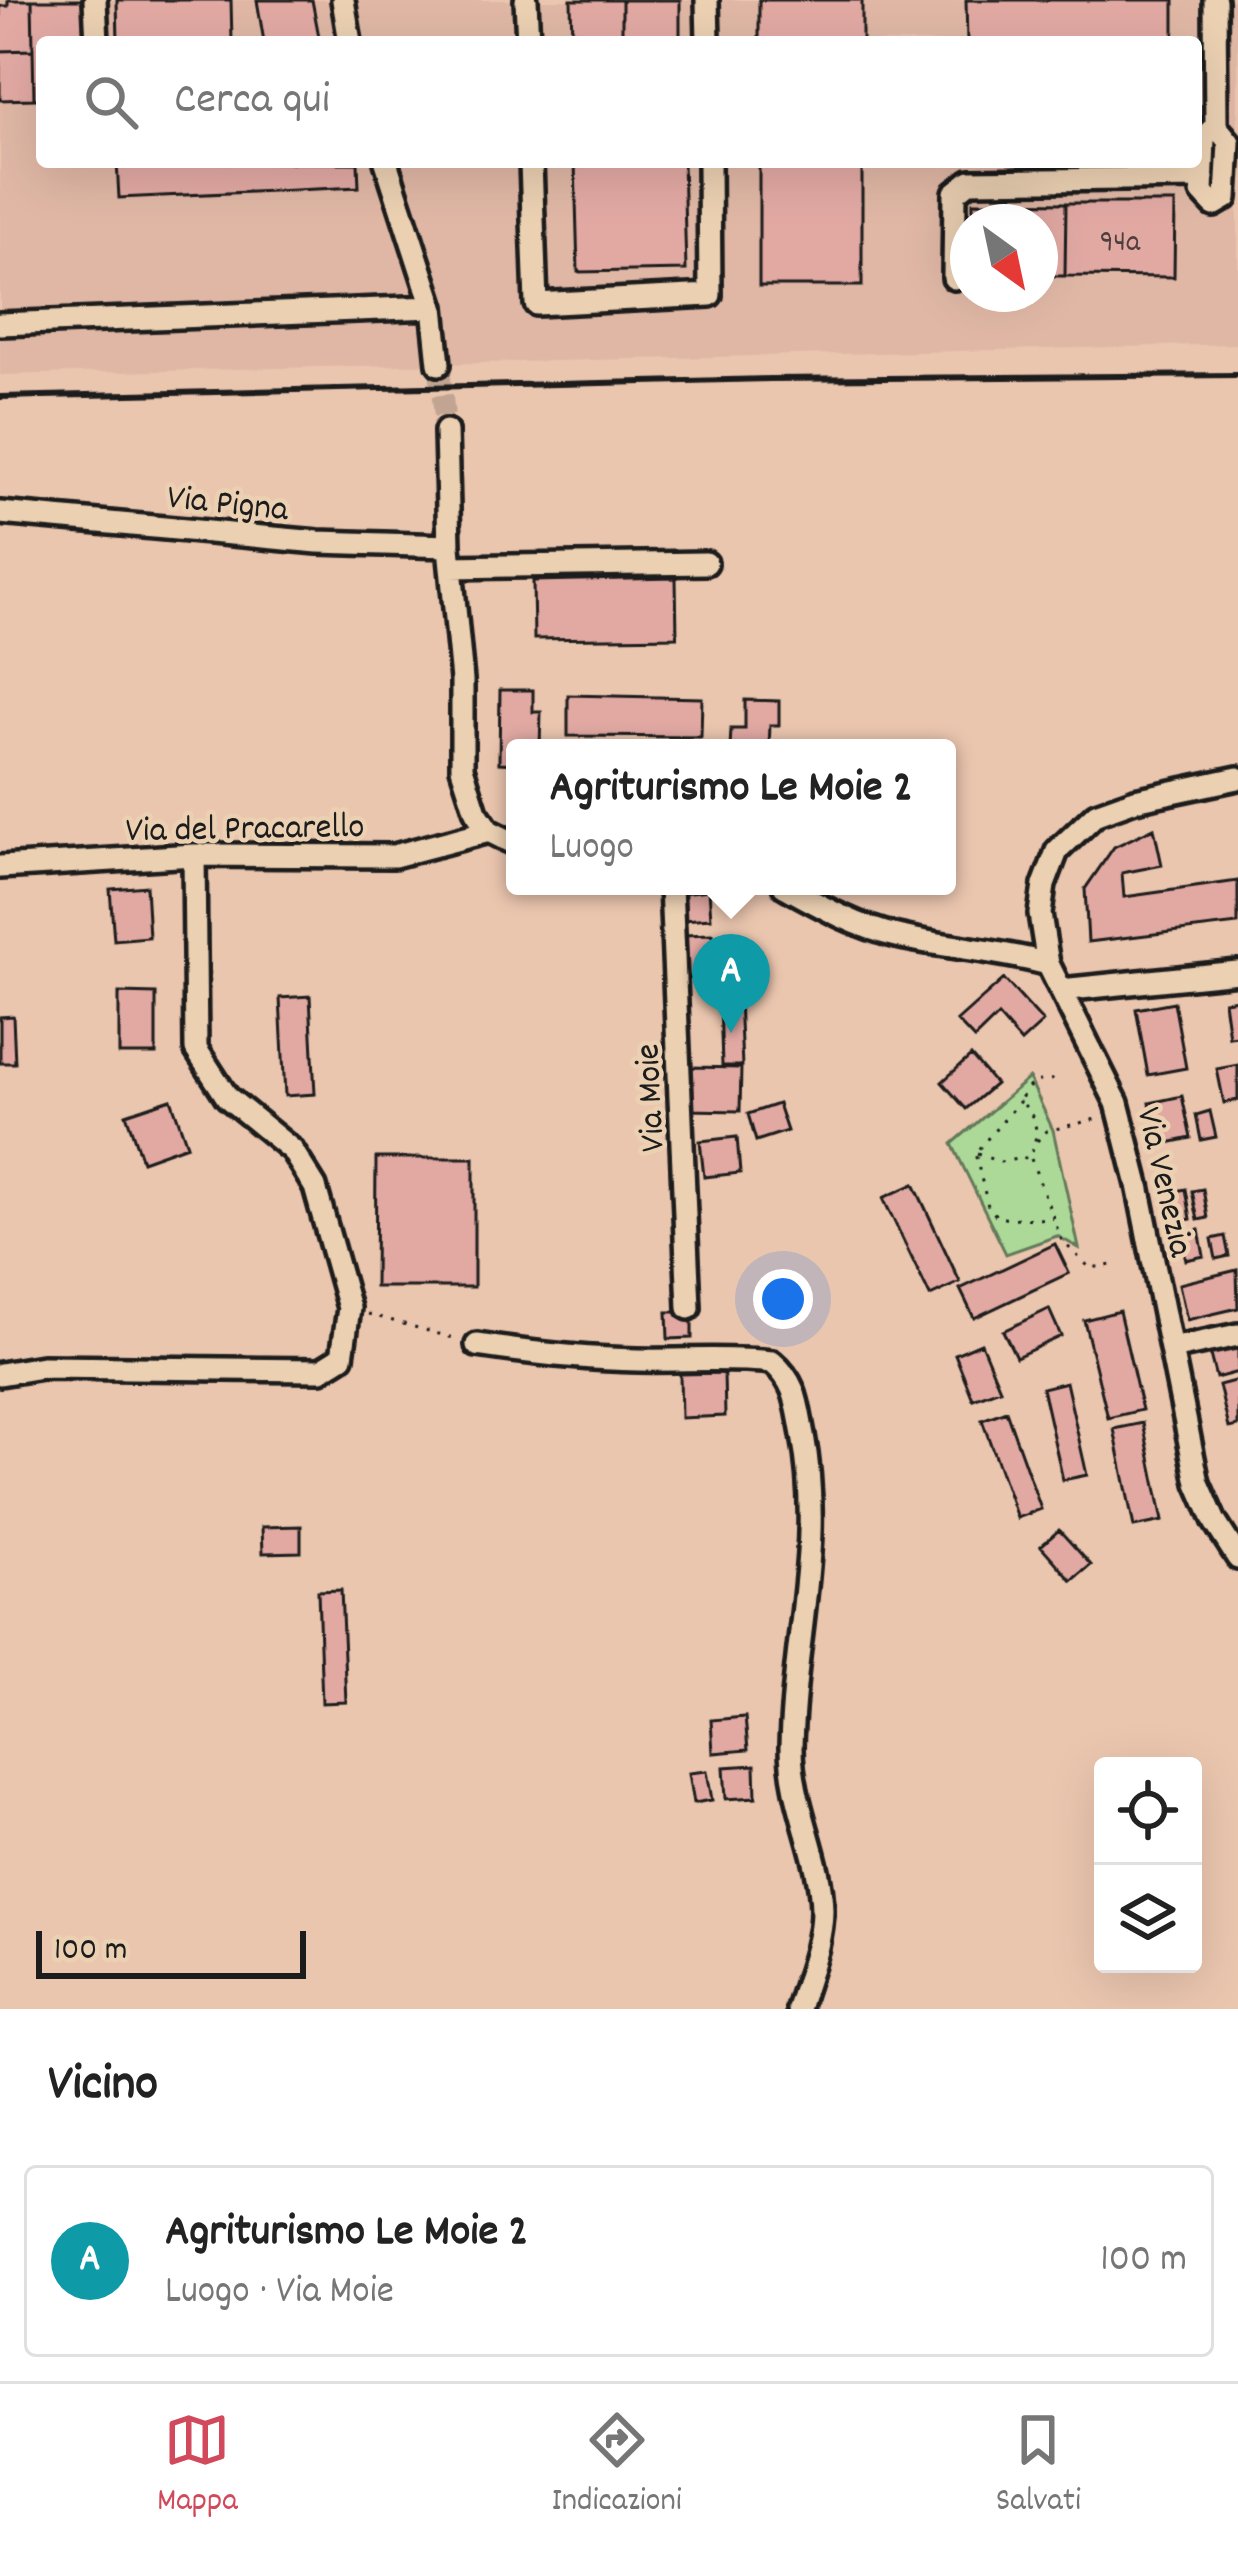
<!DOCTYPE html>
<html lang="it">
<meta charset="utf-8">
<style>
:root{--surface:#fff;--page:#f2f2f2;--text:#222;--muted:#767676;--line:#e0e0e0;--accent:#d1495b}
body{margin:0;font-family:Dekko,sans-serif;background:var(--page);color:var(--text)}
.controls{position:absolute;right:36px;bottom:36px;display:grid;overflow:hidden;border-radius:12px;box-shadow:0 12px 48px #0002}
.controls button{width:108px;height:108px;display:grid;place-items:center;padding:0;border:0;border-bottom:3px solid var(--line);background:var(--surface);color:var(--text);font:60px sans-serif}
.compass{position:absolute;left:950px;top:204px;width:108px;height:108px;border-radius:50%;background:var(--surface);box-shadow:0 12px 48px #0002;rotate:147deg}
.scale{position:absolute;left:36px;bottom:30px;width:270px;box-sizing:border-box;padding-left:12px;border:6px solid #1c1c1c;border-top:0;font-size:33px;line-height:42px;white-space:nowrap;color:#1c1c1c;-webkit-text-stroke:9px #ebd0b2;paint-order:stroke}
.you{position:absolute;left:783px;top:1299px;width:42px;height:42px;margin:-30px;border:9px solid #fff;border-radius:50%;background:#1a73e8;box-shadow:0 0 0 18px #1a73e833}
.badge{display:grid;place-items:center;width:78px;height:78px;border-radius:50%;background:var(--accent);color:#fff;font-size:39px;font-weight:700}
.pin{position:absolute;translate:-50% -99px;filter:drop-shadow(0 3px 6px #0008)}
.pin::after{content:'';position:absolute;top:63px;width:42px;height:36px;background:inherit;clip-path:polygon(0 0,100% 0,50% 100%)}
.popup{position:absolute;left:506px;top:739px;width:450px;height:156px;box-sizing:border-box;display:grid;place-content:center;border-radius:12px;background:var(--surface);filter:drop-shadow(0 3px 9px #0005);font-size:39px;white-space:nowrap;color:var(--muted)}
.popup b{font-size:45px;color:var(--text)}
.popup::after{content:'';position:absolute;left:50%;top:100%;margin-left:-24px;border:24px solid transparent;border-top-color:var(--surface)}
.list{margin:0;padding:0;list-style:none}
h2{display:flex;justify-content:space-between;align-items:center;height:156px;margin:0;padding:0 48px;font-size:51px}
h2 small{font-size:39px;font-weight:400;color:var(--muted)}
.list li{display:grid;grid-template-columns:78px 1fr auto;gap:36px;align-items:center;box-sizing:border-box;height:192px;margin:0 24px 24px;padding:0 24px;border:3px solid var(--line);border-radius:12px}
.list b{display:block;font-size:45px;white-space:nowrap}
.list p{margin:0;font-size:39px;white-space:nowrap;color:var(--muted)}
.list em{font-size:39px;font-style:normal;color:var(--muted)}
.icon{flex:none;width:66px;height:66px;fill:none;stroke:currentColor;stroke-width:2;stroke-linecap:round;stroke-linejoin:round}
.map{position:relative;flex:none;width:1238px;height:2009px;overflow:hidden}
.search{position:absolute;background:var(--surface);box-shadow:0 12px 48px #0002;left:36px;right:36px;top:36px;height:132px;display:flex;align-items:center;gap:30px;box-sizing:border-box;padding:0 42px;border-radius:12px;color:var(--muted);font-size:45px}
.sheet{height:372px;background:var(--surface)}
nav{display:flex;justify-content:space-around;align-items:center;box-sizing:border-box;height:168px;border-top:3px solid var(--line);background:var(--surface);font-size:33px;color:var(--muted)}
nav a{display:grid;justify-items:center;gap:6px}
nav .on{color:var(--accent)}
.map>svg:first-child{display:block}
</style>
<div class="map">
<svg width="1238" height="2009" viewBox="0 0 1238 2009">
<rect width="100%" height="100%" fill="#ebc6af"/>
<filter id="ink" filterUnits="userSpaceOnUse"><feTurbulence type="fractalNoise" baseFrequency=".00833" numOctaves="2"/><feDisplacementMap in="SourceGraphic" scale="24" xChannelSelector="R" yChannelSelector="G"/><feConvolveMatrix kernelMatrix="1 2 1 2 8 2 1 2 1" color-interpolation-filters="sRGB"/></filter>
<g filter="url(#ink)">
<path fill="#e0b7a5" fill-rule="evenodd" d="M0,0H1238V344L0,375ZM42,42H1196V162H42ZM968,222H1040V294H968Z"/>
<path fill="#acd998" stroke="#647a5a" stroke-width="3" d="M1029,1078L1053,1130L1079,1248L1057,1236L1006,1254L952,1144Z"/>
<path fill="#e2a9a3" stroke="#1c1c1c" stroke-width="3" d="M8,0H32L33,50L0,51V6H8Z
M32,0H83L84,42H42V99H34Z
M117,0H231L232,42H118Z
M257,0H312L320,42H264Z
M571,0H622V42H572Z
M622,0H680V42H622Z
M759,0H862V42H759Z
M966,0H1174V42H967Z
M33,50L34,99L0,100V51Z
M117,162L358,163L359,187L119,198Z
M575,162H683L686,270L578,272Z
M759,162H862V286H759Z
M973,202L1066,203L1065,276H1040V222H973Z
M1066,203H1175L1174,277L1065,276Z
M676,578L677,637L534,639L533,581Z
M500,690H533V712H541L540,748H515V764L499,763Z
M568,695L702,698L701,737L568,736Z
M745,700L779,701V725H770L769,748H730L731,729H745Z
M1154,828L1162,865L1122,873L1124,897L1238,881V924L1088,942L1085,889L1114,847Z
M146,886L149,937L114,940L110,889Z
M709,890L711,918L683,920L681,893Z
M713,934L715,977L686,979L683,935Z
M1004,979L1043,1022L1021,1042L998,1016L974,1039L957,1021Z
M119,993L156,994V1054H119Z
M310,996L315,1094L285,1096L280,998Z
M739,999L742,1066H722L720,1000Z
M1238,999V1036L1229,1037L1224,1001Z
M1174,1002L1186,1068L1148,1075L1136,1009Z
M13,1016L15,1063H0V1017Z
M971,1056L995,1084L966,1109L942,1082Z
M1238,1065V1100L1224,1103L1217,1069Z
M689,1067L741,1068L740,1111L688,1110Z
M1182,1096L1191,1138L1159,1145L1150,1103Z
M171,1099L187,1145L142,1161L126,1114Z
M778,1104L787,1131L756,1141L748,1114Z
M1210,1111L1216,1137L1201,1140L1196,1115Z
M737,1137L740,1173L704,1177L700,1141Z
M376,1158H474V1287H375Z
M914,1184L960,1282L930,1296L883,1198Z
M1186,1189L1191,1219L1175,1222L1170,1192Z
M1203,1189L1208,1218L1198,1220L1192,1191Z
M1199,1230L1204,1256L1186,1260L1180,1233Z
M1225,1236L1229,1256L1216,1259L1212,1239Z
M1055,1244L1069,1273L974,1318L960,1289Z
M1237,1270L1238,1308L1187,1320L1179,1284Z
M1049,1309L1061,1336L1016,1357L1003,1331Z
M1119,1311L1142,1410L1108,1418L1084,1320Z
M667,1312H692V1338L668,1339Z
M1238,1341V1372L1216,1378L1208,1347Z
M981,1343L1000,1389L973,1399L955,1354Z
M724,1373L725,1416L681,1418L680,1374Z
M1238,1380V1426L1229,1428L1219,1385Z
M1066,1382L1087,1475L1063,1480L1042,1388Z
M1006,1411L1041,1509L1017,1518L982,1420Z
M1143,1423L1163,1521L1134,1527L1114,1429Z
M301,1526V1552L263,1553L262,1527Z
M1059,1530L1091,1565L1072,1581L1041,1546Z
M341,1590L346,1702L322,1703L318,1591Z
M745,1717L748,1750L713,1753L711,1720Z
M755,1765L756,1797L726,1799L724,1767Z
M707,1771L712,1800L694,1803L689,1773Z"/>
<g fill="none" stroke-linecap="round" stroke-linejoin="round">
<path stroke="#c2a492" stroke-width="21" stroke-dasharray="21 10" stroke-linecap="butt" d="M439,364L446,431"/>
<defs>
<path id="minor" d="M95,0L97,42
M343,0L350,42
M526,0L528,42
M707,0L708,42
M1215,0L1216,126
M1216,126L1229,142L1226,198L1214,205L1202,192L1204,137Z
M386,162L433,307L439,364
M531,162L536,304L710,295L709,162
M954,278L955,193L970,181L1203,178
M0,324L433,307
M446,431L449,547L462,680V768L476,812L489,831L515,844
M0,513L318,542L449,546
M451,567L706,563
M1238,778L1135,800L1096,814L1057,851L1044,885L1040,914L1048,964L1117,1103L1138,1185L1198,1483L1215,1522L1238,1558
M0,867L194,855L394,856L489,831
M671,886L689,1308
M784,886C820,906 857,927 897,936C948,948 998,950 1048,964
M1061,990L1238,972
M477,1345C530,1353 584,1359 638,1360C683,1361 727,1357 772,1362C797,1383 797,1405 803,1435C824,1547 793,1638 791,1748C791,1804 821,1855 822,1910C822,1943 807,1978 798,2009
M1171,1349L1238,1335
M0,1374L42,1367L321,1370L342,1357L349,1308L315,1187L292,1150L227,1097L196,1049L194,855"/>
</defs>
<use href="#minor" stroke="#1c1c1c" stroke-width="30"/>
<path stroke="#1c1c1c" stroke-width="3" stroke-dasharray="3 9" stroke-linecap="butt" d="M1020,1101L975,1153L988,1206L998,1218L1052,1219
M1037,1141L1047,1131L1100,1118
M977,1154L1000,1162L1030,1157C1039,1134 1039,1119 1020,1101C1028,1082 1038,1079 1058,1080
M1031,1159L1062,1241L1090,1268L1112,1265
M368,1314L457,1339"/>
<use href="#minor" stroke="#ebd0b2" stroke-width="21"/>
<path stroke="#1c1c1c" stroke-width="6" d="M0,397L770,379L1238,375"/>
</g>
</g>
<g text-anchor="middle" stroke-width="9" stroke-linejoin="round" paint-order="stroke">
<g font-size="30" fill="#4e3f3e">
<text x="1120" y="250">94a</text>
</g>
<g font-size="36" fill="#1c1c1c" stroke="#ebd0b2">
<text transform="translate(228 500) rotate(6)" y="13">Via Pigna</text>
<text transform="translate(245 825) rotate(-1)" y="13">Via del Pracarello</text>
<text transform="translate(647 1098) rotate(-93)" y="13">Via Moie</text>
<text transform="translate(1168 1181) rotate(77)" y="13">Via Venezia</text>
</g>
</g>
</svg>
<div class="controls">
<button><svg class="icon" aria-label="locate" viewBox="0 0 24 24"><circle cx="12" cy="12" r="6"/><path d="M12 2v4M12 18v4M2 12h4M18 12h4"/></svg></button>
<button><svg class="icon" aria-label="layers" viewBox="0 0 24 24"><path d="M12 4l9 5-9 5-9-5zM3 14l9 5 9-5"/></svg></button>
</div>
<svg class="compass" viewBox="-18 -18 36 36"><path d="M0-13l5 13h-10z" fill="#e53935"/><path d="M0 13l5-13h-10z" fill="#767676"/></svg>
<div class="scale">100 m</div>
<div class="you"></div>
<div class="pin badge" style="left:731px;top:1033px;background:#0f9aa8">A</div>
<div class="popup"><b>Agriturismo Le Moie 2</b>Luogo</div>
<div class="search"><svg class="icon" aria-label="search" viewBox="0 0 24 24"><circle cx="10" cy="10" r="6"/><path d="M15 15l6 6"/></svg>Cerca qui</div>
</div>
<section class="sheet">
<h2>Vicino<small></small></h2>
<ul class="list">
<li><span class="badge" style="background:#0f9aa8">A</span><div><b>Agriturismo Le Moie 2</b><p>Luogo · Via Moie</p></div><em>100 m</em></li>
</ul>
</section>
<nav>
<a class="on"><svg class="icon" aria-label="map" viewBox="0 0 24 24"><path d="M3 6l6-2 6 2 6-2v14l-6 2-6-2-6 2zM9 4v14M15 6v14"/></svg>Mappa</a>
<a><svg class="icon" aria-label="directions" viewBox="0 0 24 24"><path d="M12 3l9 9-9 9-9-9zM9 14v-3h6M13 9l2 2-2 2"/></svg>Indicazioni</a>
<a><svg class="icon" aria-label="saved" viewBox="0 0 24 24"><path d="M7 4h10v16l-5-4-5 4z"/></svg>Salvati</a>
</nav>
